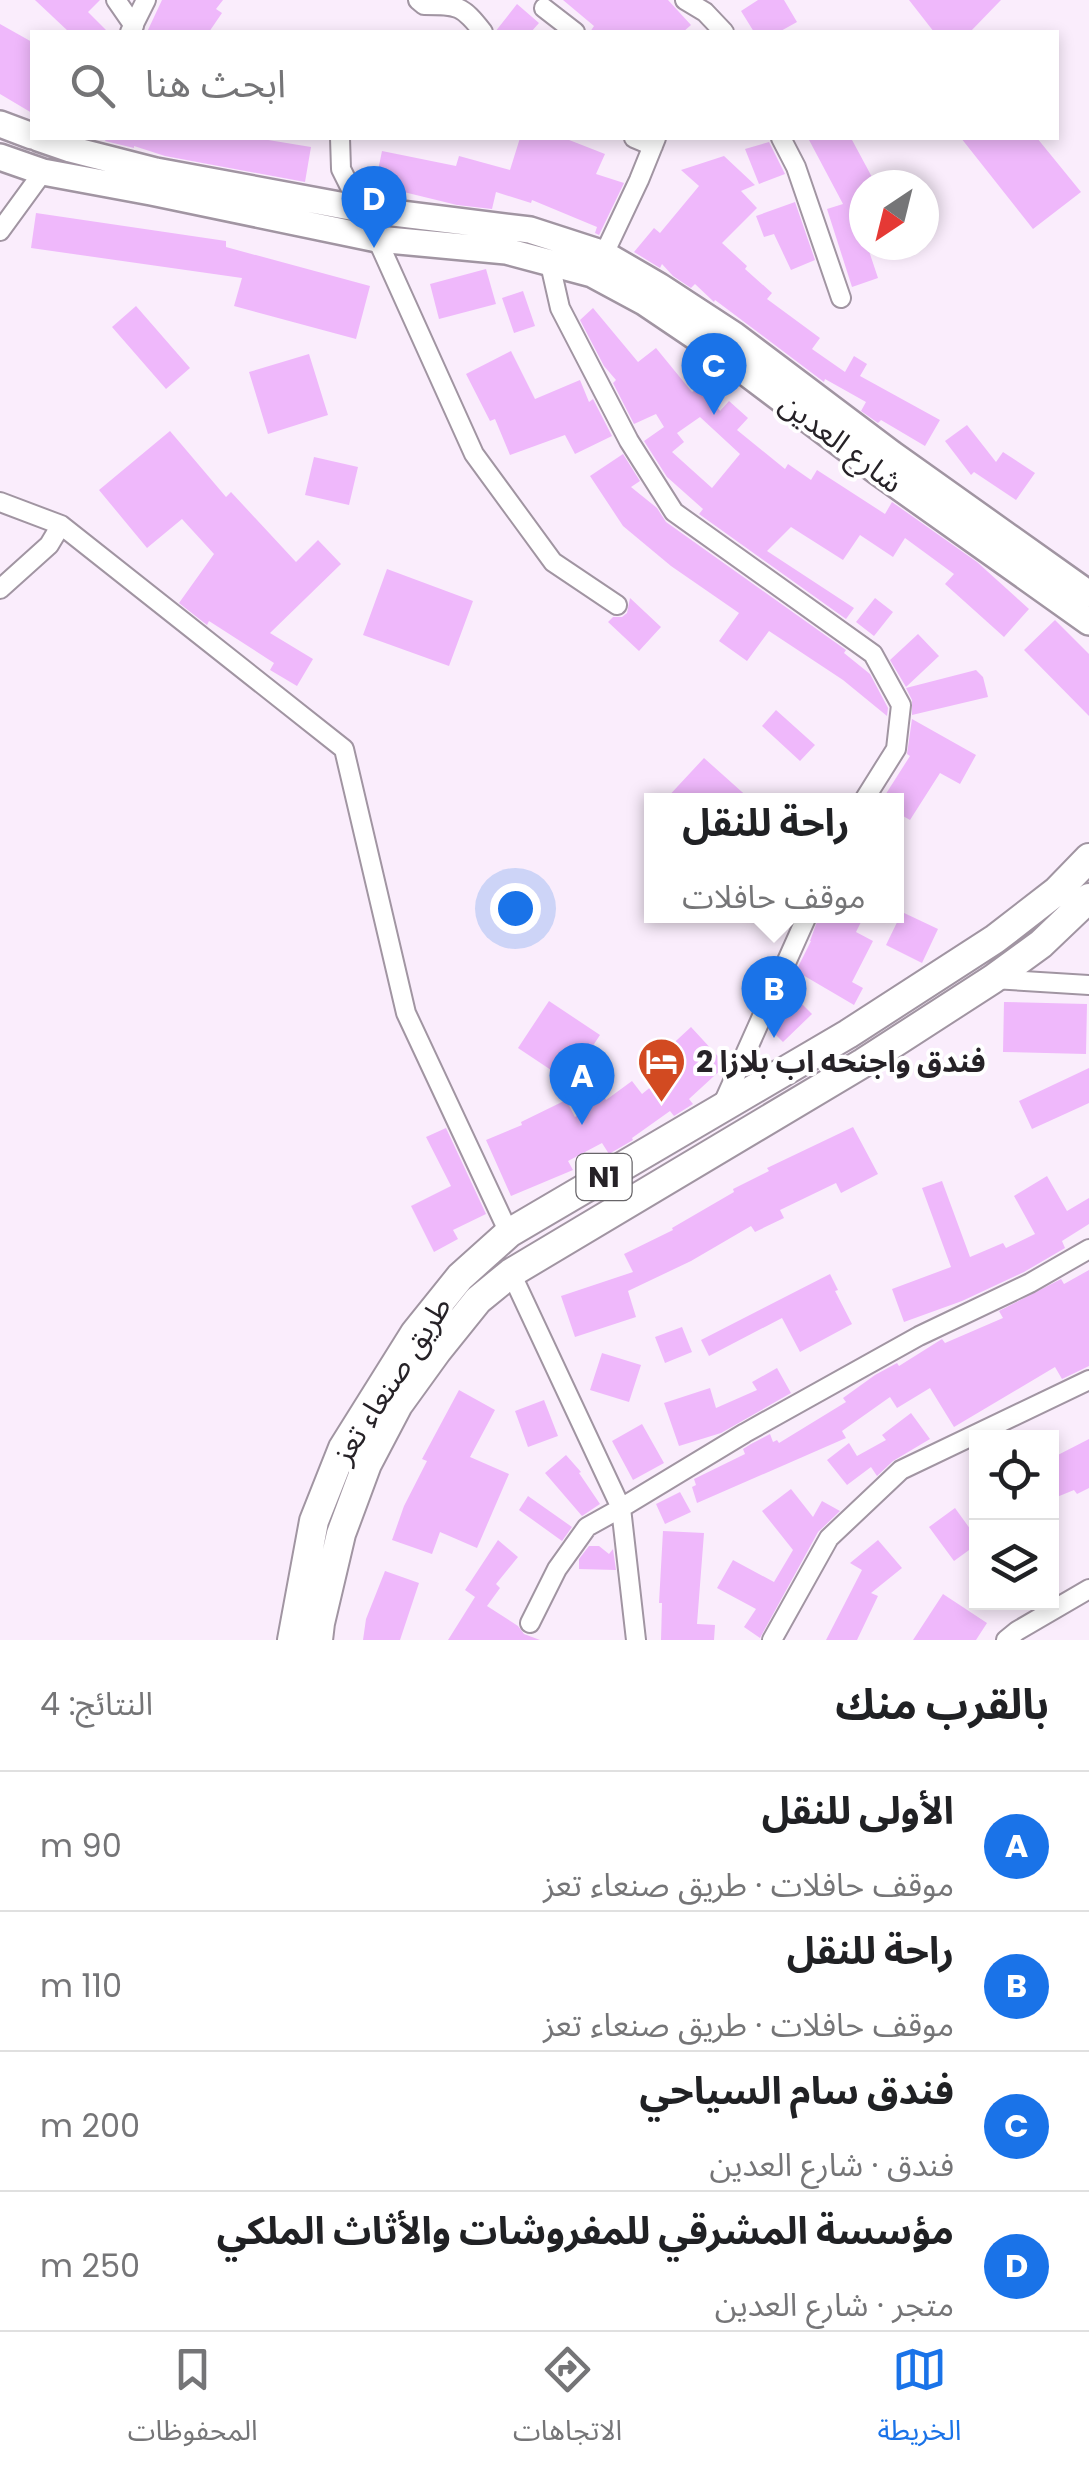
<!DOCTYPE html>
<html lang="ar">
<meta charset="utf-8">
<style>
:root{--surface:#fff;--page:#f6f6f6;--text:#202124;--muted:#757577;--line:#e0e0e0;--accent:#1a73e8}
body{margin:0;font-family:Poppins,"Noto Sans Arabic",sans-serif;background:var(--page);color:var(--text);direction:rtl}
.controls{position:absolute;right:30px;bottom:30px;display:grid;overflow:hidden;border-radius:0px;box-shadow:0 5px 15px #0003}
.controls button{width:90px;height:90px;display:grid;place-items:center;padding:0;border:0;border-bottom:2px solid var(--line);background:var(--surface);color:var(--text);font:50px sans-serif}
.compass{position:absolute;left:849px;top:170px;width:90px;height:90px;border-radius:50%;background:var(--surface);box-shadow:0 5px 15px #0003;rotate:215deg}
.you{position:absolute;left:515px;top:908px;width:35px;height:35px;margin:-25px;border:8px solid #fff;border-radius:50%;background:#1a73e8;box-shadow:0 0 0 15px #1a73e833}
.badge{display:grid;place-items:center;width:65px;height:65px;border-radius:50%;background:var(--accent);color:#fff;font-size:32px;font-weight:700}
.pin{position:absolute;translate:-50% -82px;filter:drop-shadow(0 2px 5px #0008)}
.pin::after{content:'';position:absolute;top:52px;width:35px;height:30px;background:inherit;clip-path:polygon(0 0,100% 0,50% 100%)}
.popup{position:absolute;left:644px;top:793px;width:260px;height:130px;box-sizing:border-box;display:grid;place-content:center;border-radius:0px;background:var(--surface);filter:drop-shadow(0 2px 8px #0005);font-size:32px;white-space:nowrap;color:var(--muted)}
.popup b{font-size:38px;color:var(--text)}
.popup::after{content:'';position:absolute;left:50%;top:100%;margin-left:-20px;border:20px solid transparent;border-top-color:var(--surface)}
.list{margin:0;padding:0;list-style:none}
h2{display:flex;justify-content:space-between;align-items:center;height:130px;margin:0;padding:0 40px;font-size:42px}
h2 small{font-size:32px;font-weight:400;color:var(--muted)}
.list li{display:grid;grid-template-columns:65px 1fr auto;gap:30px;align-items:center;box-sizing:border-box;height:140px;padding:0 40px;border-top:2px solid var(--line)}
.list b{display:block;font-size:38px;white-space:nowrap}
.list p{margin:0;font-size:32px;white-space:nowrap;color:var(--muted)}
.list em{font-size:32px;font-style:normal;color:var(--muted)}
.icon{flex:none;width:55px;height:55px;fill:none;stroke:currentColor;stroke-width:2;stroke-linecap:round;stroke-linejoin:round}
.map{position:relative;flex:none;width:1089px;height:1640px;overflow:hidden;direction:ltr}
.search{position:absolute;background:var(--surface);box-shadow:0 5px 15px #0003;left:30px;right:30px;top:30px;height:110px;display:flex;align-items:center;gap:25px;box-sizing:border-box;padding:0 35px;border-radius:0px;color:var(--muted);font-size:38px}
.sheet{height:690px;background:var(--surface)}
nav{display:flex;justify-content:space-around;align-items:center;box-sizing:border-box;height:140px;border-top:2px solid var(--line);background:var(--surface);font-size:28px;color:var(--muted)}
nav a{display:grid;justify-items:center;gap:5px}
nav .on{color:var(--accent)}
.map>svg:first-child{display:block}
</style>
<div class="map">
<svg width="1089" height="1640" viewBox="0 0 1089 1640">
<rect width="100%" height="100%" fill="#faedfc"/>
<path fill="#efb8fb" fill-rule="evenodd" d="M35,0H100L88,12L108,32H69Z
M162,0H223L216,9L222,13L209,32H147Z
M563,0H668L691,25L683,32H590L594,26Z
M758,0H784L797,22L779,32H754L741,11Z
M909,0H1001L970,32H934Z
M517,4L539,23L531,32H495Z
M0,24L32,42V113L0,94Z
M107,138H256L311,147L305,182L165,156L134,146V148L105,141Z
M520,138H564L605,154L596,174L624,183L599,235L595,233L597,227L532,200L531,203L496,192L492,209L457,205L375,185L382,151L456,166L459,156L510,170Z
M808,138H851L873,179L864,184V210L856,213L864,235V245H867L878,278L852,287L827,209L843,204Z
M961,138H1037L1081,192L1033,229Z
M769,142L785,174L759,184L745,149Z
M724,156L755,185L741,191L757,208L722,243L747,266L745,269L772,293L767,299L820,338L812,349L845,372L854,356L867,364L860,376L940,420L925,446L881,420L878,423L861,411L866,402L825,379L824,382L715,300L714,302L695,284L691,288L673,276L662,264L660,268L634,252L654,228L660,233L699,186L681,170Z
M795,202L815,260L791,270L774,234L764,237L756,216Z
M36,213L226,241V247L370,286L356,339L234,306L242,278L31,248Z
M486,269L496,304L439,319L430,284Z
M523,291L535,326L514,333L502,298Z
M136,306L190,368L166,389L112,327Z
M593,308L638,362L656,348L692,392L702,385L720,411L729,401L748,418L737,430L785,469L788,464L811,480L817,470L885,514L892,502L977,562L1029,609L1004,637L945,584L954,574L905,538L893,557L860,535L843,560L791,527L767,551L854,608L846,619L699,514L703,509L667,477L644,441L664,427L656,414L634,424L613,383L616,380L604,366L580,320ZM700,417L740,454L712,488L672,452L684,442L677,433Z
M511,351L535,399L580,380L589,402L593,399L612,436L575,454L565,435L510,455L495,419L490,421L466,374Z
M309,354L328,415L268,434L249,372Z
M967,425L996,462L1003,452L1035,473L1016,500L974,472L971,475L945,441Z
M170,431L226,497L231,492L296,562L318,540L341,564L270,633L313,659L297,686L270,670L274,663L209,621L207,625L179,603L214,554L182,519L147,548L99,490Z
M623,454L640,481L631,487L657,508L666,522L846,650L844,653L870,674L888,708L887,716L843,680L769,631L747,661L719,641L739,613L671,566L623,526L590,476Z
M314,457L358,467L349,505L305,495Z
M387,569L473,601L449,666L363,635Z
M630,598L661,627L639,651L608,622L613,617H622L627,613Z
M875,598L893,612L874,636L856,622Z
M1055,620L1089,654V716L1024,650Z
M918,634L939,656L906,687L890,660Z
M976,670L983,677L988,697L912,715V700L906,688Z
M776,710L815,745L800,761L762,726Z
M912,719L976,755L960,784L940,773L910,820L896,812V800H882L910,756L907,754Z
M704,758L751,800H665Z
M902,912L938,929L922,963L886,945Z
M819,916H864L856,932L873,941L852,982L863,988L854,1005L796,971L811,941H810Z
M790,992L812,1014L783,1042L770,1029L784,997Z
M549,1001L600,1035L569,1082L518,1048Z
M1004,1002L1087,1004L1086,1054L1003,1052Z
M691,1027L726,1065L689,1099L693,1104L674,1116L670,1111L632,1138L633,1140L609,1154L602,1143L568,1161L573,1170L511,1196L486,1140L522,1125L521,1122L566,1100L575,1117L604,1097L606,1100L632,1081L642,1094L678,1065L665,1051Z
M1089,1068V1103L1032,1129L1019,1101Z
M853,1127L878,1174L841,1193L836,1183L780,1210L784,1218L755,1232L751,1226L691,1261L628,1291L636,1317L575,1337L561,1296L633,1272L624,1254L673,1230L672,1228L734,1192L733,1189L769,1171L767,1168Z
M446,1128L486,1214L453,1230L458,1239L434,1252L411,1206L451,1186L426,1137Z
M1047,1176L1067,1211L1089,1198V1224L1062,1241L1065,1248L1024,1272L962,1301L904,1322L892,1289L951,1267L922,1188L942,1181L970,1257L1003,1243L1006,1248L1035,1234L1014,1196Z
M1089,1270V1366L1062,1379L1055,1367L954,1427L930,1388L897,1408L890,1397L842,1431L846,1438L697,1503L692,1487L696,1485L694,1479L745,1454L743,1449L751,1444L770,1434L773,1442L777,1440L779,1443L846,1402L843,1398L875,1375L897,1363L899,1366L942,1339L945,1343L1003,1318L999,1311L1061,1279L1064,1284Z
M830,1274L838,1290L835,1291L852,1324L800,1352L782,1318L709,1356L701,1340Z
M682,1327L692,1352L665,1363L655,1337Z
M602,1353L641,1365L629,1402L590,1390Z
M777,1368L791,1393L721,1433L679,1446L664,1403L710,1388L716,1408L757,1390L752,1382Z
M459,1390L495,1410L470,1457L509,1474L477,1548L440,1532L432,1554L392,1540L404,1506L427,1461L422,1459Z
M544,1400L558,1436L528,1447L515,1411Z
M911,1413L930,1439L893,1461L877,1476L871,1467L847,1485L827,1460L849,1443L857,1456L886,1440L882,1435Z
M642,1424L664,1463L633,1480L612,1441Z
M1089,1439V1488L1077,1494L1074,1490L1052,1499V1458Z
M566,1455L581,1472L579,1473L600,1504L582,1516L545,1473Z
M791,1489L813,1517L822,1501L840,1511L818,1532L760,1638L744,1627L756,1609L717,1588L733,1560L774,1582L793,1550L762,1511Z
M680,1492L691,1512L665,1524L656,1504Z
M528,1496L572,1527L562,1541L519,1510Z
M955,1508L976,1537V1545L954,1561L929,1527Z
M663,1531L704,1533L697,1624L715,1625L714,1640H661L662,1603H659Z
M498,1540L518,1557L496,1584L500,1588L487,1606L518,1626L524,1634L540,1640H448L475,1597L465,1590Z
M878,1540L902,1568L871,1593L878,1596L857,1640H826L862,1570L850,1563Z
M589,1546H599L609,1554L613,1549L616,1570L579,1569V1559Z
M385,1571L419,1583L400,1640H363L366,1619Z
M943,1594L987,1623L976,1640H913Z"/>
<g fill="none" stroke-linecap="round" stroke-linejoin="round">
<defs>
<path id="minor" d="M116,0L134,26
M418,0L424,5C458,5 462,5 483,32
M685,0L705,12L724,32
M544,8L575,32
M130,32L146,0
M340,138L341,169L361,209
M634,138L653,146
M781,138L796,167L841,298
M0,231L43,172
M377,239L474,454L553,562L617,605
M604,254L639,180L656,138
M550,264L560,308L629,441L674,512L873,654L901,705L896,749L864,800
M0,502L61,525L344,749L406,1013L509,1233
M0,589L49,545L61,525
M993,979L1089,985
M721,1108L807,916
M511,1273L621,1508L636,1640
M530,1623L557,1569L587,1527L621,1508L745,1433L919,1336L1030,1283L1089,1249
M772,1640L829,1538L901,1470L1089,1380
M1006,1640L1017,1631L1089,1589"/>
<path id="primary" d="M0,124L32,136
M38,138L70,149L156,171L361,209L530,230L604,254L659,286L734,335L892,454L1089,594
M0,157L43,172L151,192L377,239L506,251L592,274L644,302L724,356L878,472L1089,622"/>
<path id="trunk" d="M292,1640L314,1521L343,1448L415,1333L460,1277L509,1233L848,1034L995,939L1057,891L1089,858
M318,1640L320,1623L341,1534L367,1464L398,1405L437,1351L478,1300L511,1273L863,1063L993,979L1041,944L1089,898"/>
</defs>
<use href="#minor" stroke="#a195a2" stroke-width="22"/>
<use href="#primary" stroke="#a195a2" stroke-width="30"/>
<use href="#trunk" stroke="#a195a2" stroke-width="32"/>
<use href="#minor" stroke="#fff" stroke-width="18"/>
<use href="#primary" stroke="#fff" stroke-width="25"/>
<use href="#trunk" stroke="#fff" stroke-width="28"/>
</g>
<defs>
<symbol id="hotel-pin" viewBox="-11 -11 22 30"><path d="M0 17L-7.5 6A9.5 9.5 0 1 1 7.5 6Z" fill="#d24a21" stroke="#fff"/><path d="M-6-4.5h1.5V1H6V5H4.5V3h-9V5H-6ZM-4 0a1.8 1.8 0 1 1 3.6 0ZM.5 0V-2.5h3Q6-2.5 6 0Z" fill="#fff"/></symbol>
</defs>
<g fill-rule="evenodd">
<use href="#hotel-pin" x="634" y="1034" width="55" height="75"/>
</g>
<g text-anchor="middle" stroke-width="8" stroke-linejoin="round" paint-order="stroke">
<rect fill="#fff" stroke="#676468" stroke-width="2.5" x="576.5" y="1154" width="55" height="46" rx="8"/>
<g font-size="28" font-weight="bold" fill="#262227">
<text x="604" y="1187">N1</text>
</g>
<g font-size="30" fill="#262227" stroke="#fff">
<text transform="translate(841 443) rotate(37)" y="10">شارع العدين</text>
<text transform="translate(392 1380) rotate(-57)" y="10">طريق صنعاء تعز</text>
</g>
<g font-size="30" font-weight="bold" fill="#262227" stroke="#fff" text-anchor="start">
<text x="696" y="1072">فندق واجنحه اب بلازا 2</text>
</g>
</g>
</svg>
<div class="controls">
<button><svg class="icon" aria-label="locate" viewBox="0 0 24 24"><circle cx="12" cy="12" r="6"/><path d="M12 2v4M12 18v4M2 12h4M18 12h4"/></svg></button>
<button><svg class="icon" aria-label="layers" viewBox="0 0 24 24"><path d="M12 4l9 5-9 5-9-5zM3 14l9 5 9-5"/></svg></button>
</div>
<svg class="compass" viewBox="-18 -18 36 36"><path d="M0-13l5 13h-10z" fill="#e53935"/><path d="M0 13l5-13h-10z" fill="#757577"/></svg>
<div class="you"></div>
<div class="pin badge" style="left:582px;top:1125px">A</div>
<div class="pin badge" style="left:774px;top:1038px">B</div>
<div class="popup"><b>راحة للنقل</b>موقف حافلات</div>
<div class="pin badge" style="left:714px;top:415px">C</div>
<div class="pin badge" style="left:374px;top:248px">D</div>
<div class="search"><svg class="icon" aria-label="search" viewBox="0 0 24 24"><circle cx="10" cy="10" r="6"/><path d="M15 15l6 6"/></svg>ابحث هنا</div>
</div>
<section class="sheet">
<h2>بالقرب منك<small>النتائج: 4</small></h2>
<ul class="list">
<li><span class="badge">A</span><div><b>الأولى للنقل</b><p>موقف حافلات · طريق صنعاء تعز</p></div><em>90 m</em></li>
<li><span class="badge">B</span><div><b>راحة للنقل</b><p>موقف حافلات · طريق صنعاء تعز</p></div><em>110 m</em></li>
<li><span class="badge">C</span><div><b>فندق سام السياحي</b><p>فندق · شارع العدين</p></div><em>200 m</em></li>
<li><span class="badge">D</span><div><b>مؤسسة المشرقي للمفروشات والأثاث الملكي</b><p>متجر · شارع العدين</p></div><em>250 m</em></li>
</ul>
</section>
<nav>
<a class="on"><svg class="icon" aria-label="map" viewBox="0 0 24 24"><path d="M3 6l6-2 6 2 6-2v14l-6 2-6-2-6 2zM9 4v14M15 6v14"/></svg>الخريطة</a>
<a><svg class="icon" aria-label="directions" viewBox="0 0 24 24"><path d="M12 3l9 9-9 9-9-9zM9 14v-3h6M13 9l2 2-2 2"/></svg>الاتجاهات</a>
<a><svg class="icon" aria-label="saved" viewBox="0 0 24 24"><path d="M7 4h10v16l-5-4-5 4z"/></svg>المحفوظات</a>
</nav>
